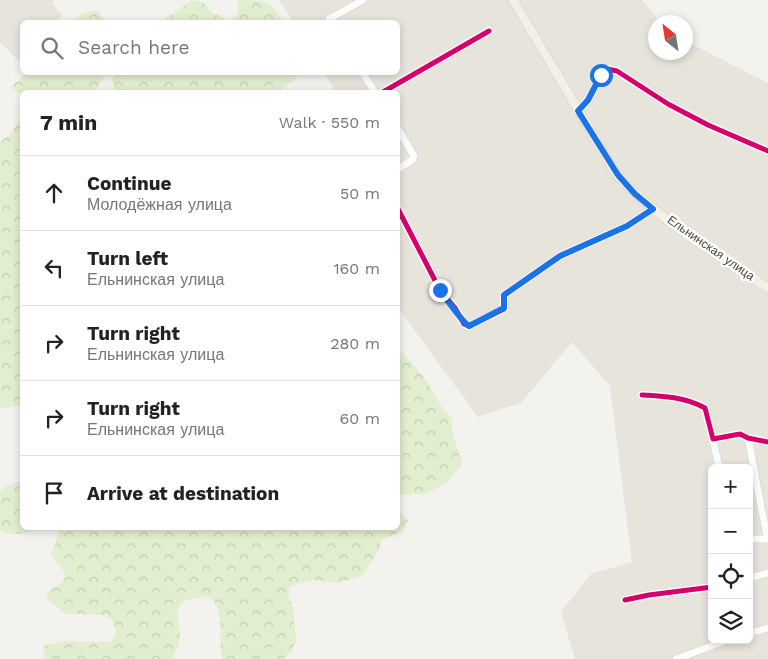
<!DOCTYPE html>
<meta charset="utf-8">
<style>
:root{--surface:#fff;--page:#f6f6f6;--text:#222;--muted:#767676;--line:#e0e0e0}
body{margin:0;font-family:"Work Sans",sans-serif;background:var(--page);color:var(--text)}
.controls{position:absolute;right:15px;bottom:15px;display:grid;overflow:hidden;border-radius:8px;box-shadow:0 2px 8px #0003}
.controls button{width:45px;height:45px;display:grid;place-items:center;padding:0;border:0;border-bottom:1px solid var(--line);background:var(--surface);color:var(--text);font:25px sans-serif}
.compass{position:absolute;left:648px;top:15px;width:45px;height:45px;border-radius:50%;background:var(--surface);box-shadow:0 2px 8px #0003;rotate:330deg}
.stop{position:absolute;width:15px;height:15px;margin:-11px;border:4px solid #1a73e8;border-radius:50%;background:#fff}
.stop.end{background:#1a73e8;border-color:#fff;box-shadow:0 1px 5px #0008}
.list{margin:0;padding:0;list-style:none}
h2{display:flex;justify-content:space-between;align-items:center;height:65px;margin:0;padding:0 20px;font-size:21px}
h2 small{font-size:16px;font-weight:400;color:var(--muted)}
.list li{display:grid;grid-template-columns:32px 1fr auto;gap:15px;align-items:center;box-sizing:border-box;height:75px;padding:0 20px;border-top:1px solid var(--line)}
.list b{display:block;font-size:19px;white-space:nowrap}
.list p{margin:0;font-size:16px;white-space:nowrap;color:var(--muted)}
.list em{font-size:16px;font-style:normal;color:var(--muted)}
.icon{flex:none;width:28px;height:28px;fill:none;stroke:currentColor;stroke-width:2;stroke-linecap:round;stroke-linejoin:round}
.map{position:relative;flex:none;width:768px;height:659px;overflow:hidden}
.search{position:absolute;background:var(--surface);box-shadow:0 2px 8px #0003;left:20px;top:20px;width:380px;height:55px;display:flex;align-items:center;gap:12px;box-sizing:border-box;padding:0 18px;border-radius:8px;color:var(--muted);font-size:19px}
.panel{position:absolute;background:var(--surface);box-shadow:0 2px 8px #0003;left:20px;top:90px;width:380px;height:440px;border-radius:8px}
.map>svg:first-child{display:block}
</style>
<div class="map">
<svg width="768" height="659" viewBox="0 0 768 659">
<defs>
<pattern id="forest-crowns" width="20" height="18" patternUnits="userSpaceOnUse" patternTransform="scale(1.25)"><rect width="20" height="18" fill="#e1eecf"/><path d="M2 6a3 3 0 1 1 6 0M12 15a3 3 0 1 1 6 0" fill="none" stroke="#c3cdb2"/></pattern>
</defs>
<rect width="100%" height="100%" fill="#f4f2ee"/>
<path fill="#e7e4dc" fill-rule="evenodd" d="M0,0H54L52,3L62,16L55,22H22V64L0,42Z
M279,0H642L660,22H656V52H686V41L768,83V659H575L561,612L591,574L632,562L610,386L572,342L521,403L478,417L398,308V92H336L324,73L398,72V22H293ZM712,468H749V640H712Z"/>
<path fill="url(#forest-crowns)" d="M192,0L204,3L211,12L230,22L238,14V0C269,0 267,0 285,22H148L163,20Z
M98,10L105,22H74C79,13 88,11 98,10Z
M29,72H106V73L99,86L94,92H22V95L10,87Z
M117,72H296L297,78L278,92H115L112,80Z
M22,116V406L0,408V142L9,135Z
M398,349C408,358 419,370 427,382C435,395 441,408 452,419V431L462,464L448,482L426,494L398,495Z
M22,481V528H32L30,532C19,534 10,536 0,530V491L6,486Z
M398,511L408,520L403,532L381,539L379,550L362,576L338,583L314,580L291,586L288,597L293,607L296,641L291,653L283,659H222C219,645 223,615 216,604C214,601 209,598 207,596L183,601L177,611L180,634L179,646L172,659H44L43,646L65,641L111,642L116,633L113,621L103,615L65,614L46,598L51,588L62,583L65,573L51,554L61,528H398Z"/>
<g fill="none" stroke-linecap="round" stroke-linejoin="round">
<defs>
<path id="minor" d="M331,22L329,19L363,0
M362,72L375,92
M383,92L489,31
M578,111L588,100L601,75L607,69L617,71L668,104L708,125L768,151
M398,129L414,156L413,159L398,169
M398,209L440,290L455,308L464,324L469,326L504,309V295L560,256L627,226L653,209
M642,395C664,396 685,397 705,408L713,439L740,434L748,438L768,442
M748,438C755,472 760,506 768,539
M713,439L719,468
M749,539H768
M749,578L768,573
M625,600L649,595L712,587
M749,633L768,628
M676,659L728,640"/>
<path id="major" d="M513,0L617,175C660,221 716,254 768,288"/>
</defs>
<use href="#minor" stroke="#d2d0cb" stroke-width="8"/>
<use href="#major" stroke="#d6cebb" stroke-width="10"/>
<use href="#minor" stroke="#fdfdfc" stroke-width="7"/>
<use href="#major" stroke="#f2efe6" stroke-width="9"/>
<defs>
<path id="cycleway" d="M383,92L489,31
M578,111L588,100L601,75L607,69L617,71L668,104L708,125L768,151
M398,209L440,290L455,308L464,324L469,326L504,309V295L560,256L627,226L653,209
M642,395C664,396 685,397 705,408L713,439L740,434L748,438L768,442
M625,600L649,595L712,587"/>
</defs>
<use href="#cycleway" stroke="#fff" stroke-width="8"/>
<use href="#cycleway" stroke="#d6006c" stroke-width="5"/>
</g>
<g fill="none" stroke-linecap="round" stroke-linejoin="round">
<path stroke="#1a73e8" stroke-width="6" d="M440,290C446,298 463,323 469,326L504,308V295L560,256L627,226L653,209L635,194L618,175L578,111L588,100L601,75"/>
</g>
<g text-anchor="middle" stroke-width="5" stroke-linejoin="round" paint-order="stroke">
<g font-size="12" fill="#4b4439" stroke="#fff">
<text transform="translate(711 248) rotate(35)" y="4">Ельнинская улица</text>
</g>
</g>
</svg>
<div class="controls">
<button>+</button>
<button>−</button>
<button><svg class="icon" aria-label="locate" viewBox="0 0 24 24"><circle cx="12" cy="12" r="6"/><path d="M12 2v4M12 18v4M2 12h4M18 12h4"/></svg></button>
<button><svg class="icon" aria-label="layers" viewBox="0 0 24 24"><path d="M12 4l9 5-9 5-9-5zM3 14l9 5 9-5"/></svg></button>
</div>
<svg class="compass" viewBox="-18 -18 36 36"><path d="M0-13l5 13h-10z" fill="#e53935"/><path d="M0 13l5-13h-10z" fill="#767676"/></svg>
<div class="stop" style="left:601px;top:75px"></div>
<div class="stop end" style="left:440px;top:290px"></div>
<div class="search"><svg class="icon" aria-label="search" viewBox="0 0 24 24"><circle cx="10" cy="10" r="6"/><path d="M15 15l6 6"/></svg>Search here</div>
<section class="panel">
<h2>7 min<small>Walk · 550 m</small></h2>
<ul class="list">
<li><svg class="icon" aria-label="ahead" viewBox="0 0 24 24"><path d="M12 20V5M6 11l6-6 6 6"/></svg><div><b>Continue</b><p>Молодёжная улица</p></div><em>50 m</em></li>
<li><svg class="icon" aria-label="left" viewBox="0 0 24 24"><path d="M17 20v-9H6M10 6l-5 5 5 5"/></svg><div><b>Turn left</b><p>Ельнинская улица</p></div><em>160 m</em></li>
<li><svg class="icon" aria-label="right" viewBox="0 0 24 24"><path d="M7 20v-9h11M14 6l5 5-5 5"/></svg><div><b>Turn right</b><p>Ельнинская улица</p></div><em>280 m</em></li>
<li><svg class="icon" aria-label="right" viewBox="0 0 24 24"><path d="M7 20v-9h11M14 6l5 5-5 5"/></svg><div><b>Turn right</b><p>Ельнинская улица</p></div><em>60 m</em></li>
<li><svg class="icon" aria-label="arrive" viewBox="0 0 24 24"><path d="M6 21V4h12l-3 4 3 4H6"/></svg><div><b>Arrive at destination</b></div></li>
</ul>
</section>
</div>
